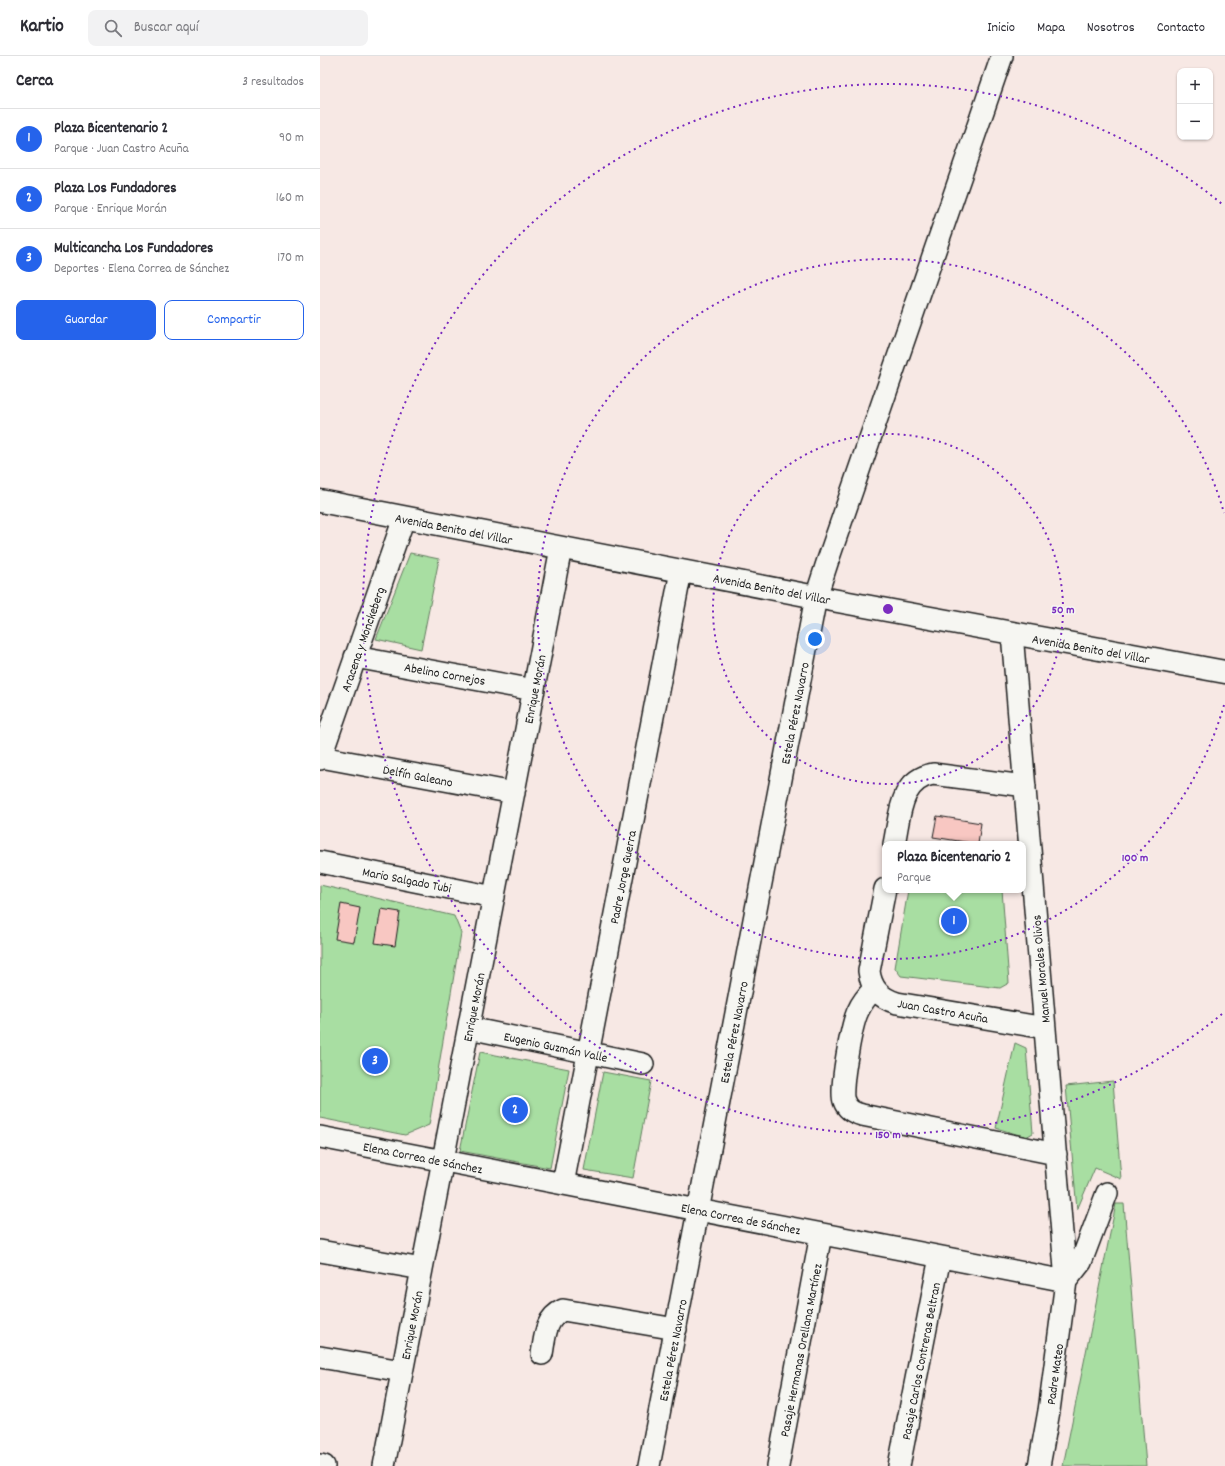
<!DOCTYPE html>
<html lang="es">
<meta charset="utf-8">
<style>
:root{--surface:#fff;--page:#f2f2f3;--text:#2b2b33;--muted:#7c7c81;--line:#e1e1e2;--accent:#2563eb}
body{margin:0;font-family:Dekko,sans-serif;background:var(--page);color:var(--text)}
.controls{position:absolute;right:12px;top:12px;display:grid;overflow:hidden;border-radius:8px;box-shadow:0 1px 3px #0004}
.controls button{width:36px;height:36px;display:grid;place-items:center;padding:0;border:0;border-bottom:1px solid var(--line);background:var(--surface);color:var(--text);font:20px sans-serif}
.you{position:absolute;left:495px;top:583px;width:14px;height:14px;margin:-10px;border:3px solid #fff;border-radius:50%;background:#1a73e8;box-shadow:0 0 0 6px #1a73e833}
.badge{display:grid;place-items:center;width:26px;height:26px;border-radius:50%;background:var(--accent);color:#fff;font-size:13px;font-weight:700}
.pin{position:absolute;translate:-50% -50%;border:2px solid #fff;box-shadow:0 1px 4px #0006}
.popup{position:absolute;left:562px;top:785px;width:144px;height:52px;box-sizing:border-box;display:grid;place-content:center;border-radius:8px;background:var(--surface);filter:drop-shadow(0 1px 3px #0005);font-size:13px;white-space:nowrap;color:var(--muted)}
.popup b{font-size:15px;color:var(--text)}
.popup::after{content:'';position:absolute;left:50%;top:100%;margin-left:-8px;border:8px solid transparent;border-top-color:var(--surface)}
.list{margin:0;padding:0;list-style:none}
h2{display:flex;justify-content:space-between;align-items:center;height:52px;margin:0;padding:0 16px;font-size:17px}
h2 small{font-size:13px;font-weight:400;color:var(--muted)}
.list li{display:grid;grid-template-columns:26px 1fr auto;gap:12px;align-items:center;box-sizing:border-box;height:60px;padding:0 16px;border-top:1px solid var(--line)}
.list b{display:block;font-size:15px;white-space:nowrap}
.list p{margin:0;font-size:13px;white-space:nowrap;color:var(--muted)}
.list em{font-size:13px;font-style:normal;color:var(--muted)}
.actions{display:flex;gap:8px;padding:12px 16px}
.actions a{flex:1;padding:9px 0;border:1px solid var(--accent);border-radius:8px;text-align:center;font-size:14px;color:var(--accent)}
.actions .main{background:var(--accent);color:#fff}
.icon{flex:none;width:22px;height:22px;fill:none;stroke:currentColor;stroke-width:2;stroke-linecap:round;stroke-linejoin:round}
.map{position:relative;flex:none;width:905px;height:1410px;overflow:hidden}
header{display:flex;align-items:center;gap:24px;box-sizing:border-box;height:56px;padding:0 20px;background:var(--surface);border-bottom:1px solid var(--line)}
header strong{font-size:19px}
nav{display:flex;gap:22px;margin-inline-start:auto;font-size:14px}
.search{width:280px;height:36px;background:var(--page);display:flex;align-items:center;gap:10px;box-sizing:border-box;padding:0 14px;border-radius:8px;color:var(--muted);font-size:15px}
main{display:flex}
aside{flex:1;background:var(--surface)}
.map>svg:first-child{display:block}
</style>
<header>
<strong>Kartio</strong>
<div class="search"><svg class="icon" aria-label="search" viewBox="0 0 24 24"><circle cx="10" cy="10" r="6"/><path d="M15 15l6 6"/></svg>Buscar aquí</div>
<nav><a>Inicio</a><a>Mapa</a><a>Nosotros</a><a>Contacto</a></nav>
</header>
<main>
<aside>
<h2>Cerca<small>3 resultados</small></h2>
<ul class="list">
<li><span class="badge">1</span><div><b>Plaza Bicentenario 2</b><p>Parque · Juan Castro Acuña</p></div><em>90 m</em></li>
<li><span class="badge">2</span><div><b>Plaza Los Fundadores</b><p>Parque · Enrique Morán</p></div><em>160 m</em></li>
<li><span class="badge">3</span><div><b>Multicancha Los Fundadores</b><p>Deportes · Elena Correa de Sánchez</p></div><em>170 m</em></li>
</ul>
<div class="actions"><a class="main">Guardar</a><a>Compartir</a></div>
</aside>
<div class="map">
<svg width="905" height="1410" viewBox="0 0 905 1410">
<rect width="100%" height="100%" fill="#f7e8e4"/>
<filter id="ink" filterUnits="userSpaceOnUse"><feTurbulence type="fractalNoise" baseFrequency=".025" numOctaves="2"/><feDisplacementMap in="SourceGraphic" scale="8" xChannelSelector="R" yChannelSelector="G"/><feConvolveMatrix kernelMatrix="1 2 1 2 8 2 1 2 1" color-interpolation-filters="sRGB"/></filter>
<g filter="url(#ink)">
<path fill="#a8dea2" stroke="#627d5f" d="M90,497L119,503L101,593L56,583Z
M0,829L134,860L141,877L109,1069L85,1079L0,1062Z
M588,834H682L689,927L680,932L581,920L575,912Z
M695,987L706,992L713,1077L706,1081L676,1072Z
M160,996L249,1013L230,1112L140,1095Z
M283,1016L331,1025L313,1122L264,1114Z
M793,1025L801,1123L775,1112L757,1154L746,1030Z
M796,1148H804L826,1410H743Z"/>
<path fill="#f8c7c2" stroke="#1c1c1c" d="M617,760L661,767L658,788L613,781Z
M21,848L40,852L34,886L15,883Z
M61,853L80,856L75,890L55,887Z"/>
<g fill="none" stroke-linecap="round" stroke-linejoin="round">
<defs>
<path id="minor" d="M692,577L746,1225L729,1355L719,1410
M35,601L214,634
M1,701L194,737
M0,703L84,462
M574,788C580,761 579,724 613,718L705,730
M0,806L174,841
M565,833L549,915C551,932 560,942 577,947L725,972
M554,933C548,939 542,946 538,955C532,967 519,1034 524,1045C527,1054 534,1057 542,1059L736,1098
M149,972L323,1008
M0,1081L746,1225
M243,1128L361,515
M0,1195L102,1213
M746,1225L761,1206L787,1137
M222,1298C225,1281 225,1262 243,1254L356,1273
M0,1301L82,1315
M0,1409L4,1410
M64,1410L241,492
M329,1410L496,541L507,507L682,0
M458,1410L501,1178
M579,1410L620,1201"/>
<path id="tertiary" d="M0,445L496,541L905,616"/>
</defs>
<use href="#minor" stroke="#1c1c1c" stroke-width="24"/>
<use href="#tertiary" stroke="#1c1c1c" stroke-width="25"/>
<use href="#minor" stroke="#f6f6f2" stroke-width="21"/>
<use href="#tertiary" stroke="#f6f6f2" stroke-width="22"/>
</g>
</g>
<g fill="none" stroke="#7b2cbf" stroke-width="2" stroke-dasharray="2 4">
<circle cx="568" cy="553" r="175"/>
<path d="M904 649A350 350 0 1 1 904 457"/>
<path d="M902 958A525 525 0 1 1 902 148"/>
</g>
<g text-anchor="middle" stroke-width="3" stroke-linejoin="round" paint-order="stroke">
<g font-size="13" fill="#1c1c1c" stroke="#f6f6f2">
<text transform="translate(134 472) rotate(11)" y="5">Avenida Benito del Villar</text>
<text transform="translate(452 532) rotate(11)" y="5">Avenida Benito del Villar</text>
<text transform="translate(42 583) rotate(-71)" y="5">Aracena y Monckeberg</text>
<text transform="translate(771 592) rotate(10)" y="5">Avenida Benito del Villar</text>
<text transform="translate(125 617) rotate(10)" y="5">Abelino Cornejos</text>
<text transform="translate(214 633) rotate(-79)" y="5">Enrique Morán</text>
<text transform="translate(474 657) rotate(-79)" y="5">Estela Pérez Navarro</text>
<text transform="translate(98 719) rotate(11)" y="5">Delfín Galeano</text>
<text transform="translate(302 821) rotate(-79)" y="5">Padre Jorge Guerra</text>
<text transform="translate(87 823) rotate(11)" y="5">Mario Salgado Tubi</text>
<text transform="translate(720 913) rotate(-95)" y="5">Manuel Morales Olivos</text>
<text transform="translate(153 951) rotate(-79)" y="5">Enrique Morán</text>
<text transform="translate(623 954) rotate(10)" y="5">Juan Castro Acuña</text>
<text transform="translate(413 976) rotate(-79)" y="5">Estela Pérez Navarro</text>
<text transform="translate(236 990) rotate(12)" y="5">Eugenio Guzmán Valle</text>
<text transform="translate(103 1101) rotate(11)" y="5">Elena Correa de Sánchez</text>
<text transform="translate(421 1162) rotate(11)" y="5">Elena Correa de Sánchez</text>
<text transform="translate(91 1269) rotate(-79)" y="5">Enrique Morán</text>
<text transform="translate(352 1294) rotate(-79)" y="5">Estela Pérez Navarro</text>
<text transform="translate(480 1294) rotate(-79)" y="5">Pasaje Hermanas Orellana Martínez</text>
<text transform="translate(600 1305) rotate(-79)" y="5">Pasaje Carlos Contreras Beltran</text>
<text transform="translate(734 1318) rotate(-82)" y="5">Padre Mateo</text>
</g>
</g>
<circle cx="568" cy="553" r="6" fill="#7b2cbf" stroke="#f6f6f2" stroke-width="2"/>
<g font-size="12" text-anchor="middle" font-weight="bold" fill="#7b2cbf" stroke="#f6f6f2" stroke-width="3" stroke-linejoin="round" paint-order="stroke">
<text x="743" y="557">50 m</text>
<text x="815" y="805">100 m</text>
<text x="568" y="1082">150 m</text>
</g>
</svg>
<div class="controls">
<button>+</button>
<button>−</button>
</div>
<div class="you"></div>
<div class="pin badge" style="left:634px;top:865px">1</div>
<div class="popup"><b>Plaza Bicentenario 2</b>Parque</div>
<div class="pin badge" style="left:195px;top:1054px">2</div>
<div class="pin badge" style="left:55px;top:1005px">3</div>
</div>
</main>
